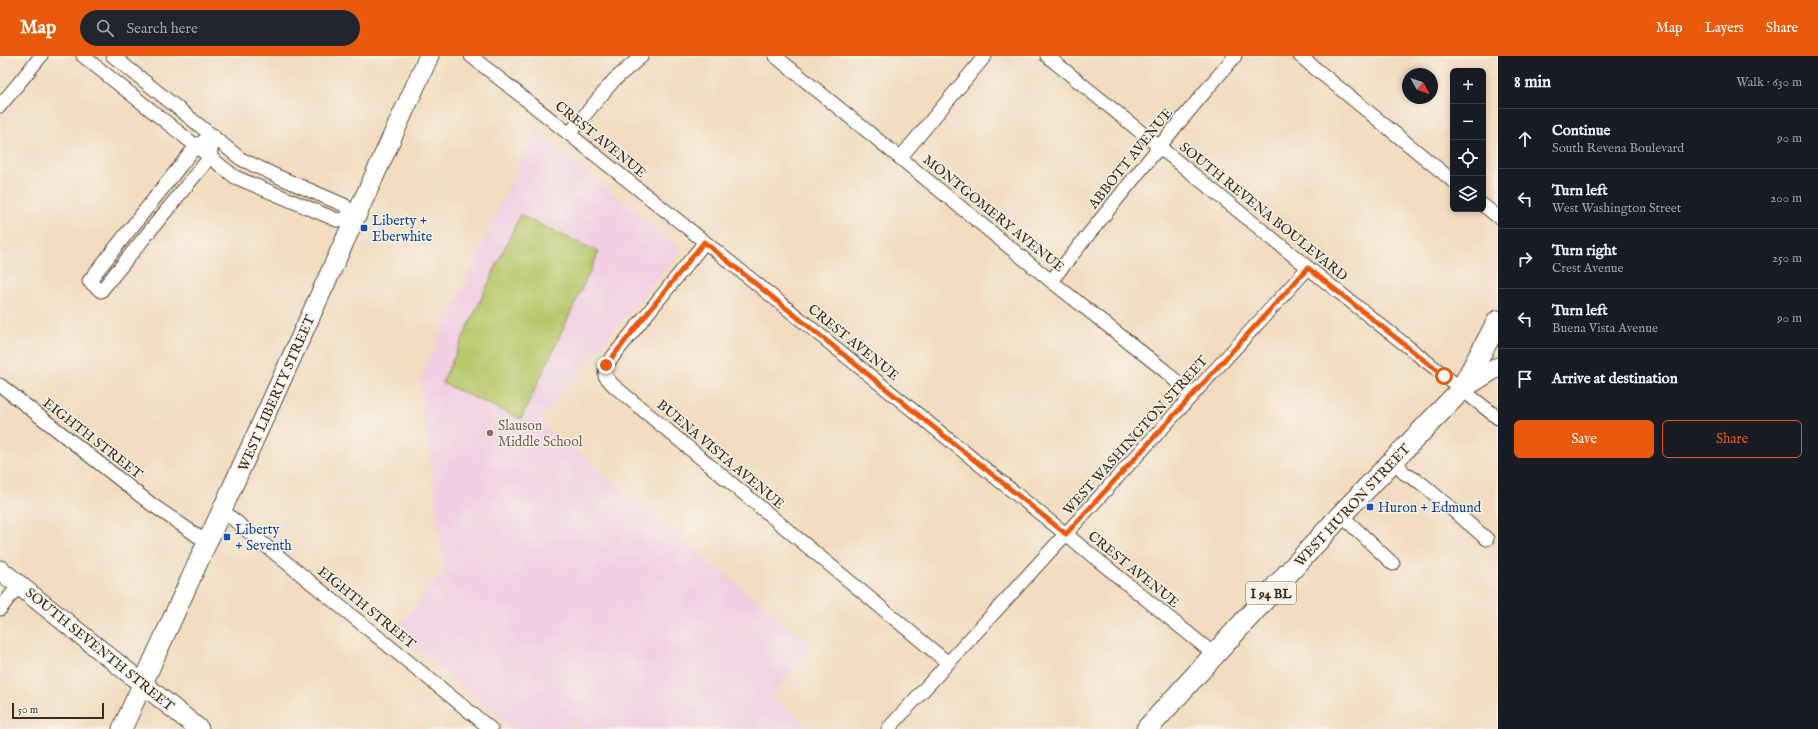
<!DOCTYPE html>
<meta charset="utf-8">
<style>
:root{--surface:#171b24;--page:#20242c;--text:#f1f3f6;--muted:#9ea1a6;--line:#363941;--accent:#ea580c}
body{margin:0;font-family:"IM FELL English",serif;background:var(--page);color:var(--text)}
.controls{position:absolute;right:12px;top:12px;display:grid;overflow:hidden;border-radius:6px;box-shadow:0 2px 6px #0003}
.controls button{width:36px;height:36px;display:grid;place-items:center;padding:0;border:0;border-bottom:1px solid var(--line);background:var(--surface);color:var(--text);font:20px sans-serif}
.compass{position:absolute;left:1402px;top:12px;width:36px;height:36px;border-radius:50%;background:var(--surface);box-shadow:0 2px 6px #0003;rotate:130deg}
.scale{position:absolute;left:12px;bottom:10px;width:92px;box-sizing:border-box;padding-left:4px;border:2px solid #3b2a1e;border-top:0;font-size:11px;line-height:14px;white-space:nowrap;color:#3b2a1e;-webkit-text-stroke:3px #f7f3e8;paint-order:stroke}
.stop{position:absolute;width:12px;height:12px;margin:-9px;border:3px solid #ea580c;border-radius:50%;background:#fff}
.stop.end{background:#ea580c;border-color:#fff;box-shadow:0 1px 4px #0008}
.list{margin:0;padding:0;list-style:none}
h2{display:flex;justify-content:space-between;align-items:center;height:52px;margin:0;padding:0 16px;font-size:17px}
h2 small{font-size:13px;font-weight:400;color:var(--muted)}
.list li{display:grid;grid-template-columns:26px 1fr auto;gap:12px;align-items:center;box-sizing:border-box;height:60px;padding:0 16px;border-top:1px solid var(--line)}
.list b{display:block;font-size:15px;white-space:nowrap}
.list p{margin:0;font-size:13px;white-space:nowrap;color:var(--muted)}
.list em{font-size:13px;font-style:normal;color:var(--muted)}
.actions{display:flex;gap:8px;padding:12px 16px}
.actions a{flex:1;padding:9px 0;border:1px solid var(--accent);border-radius:6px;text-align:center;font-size:14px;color:var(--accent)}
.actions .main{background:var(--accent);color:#fff}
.icon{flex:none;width:22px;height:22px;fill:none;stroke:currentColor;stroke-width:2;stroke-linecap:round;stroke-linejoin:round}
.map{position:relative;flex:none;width:1498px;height:673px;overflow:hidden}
header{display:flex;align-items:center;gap:24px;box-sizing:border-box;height:56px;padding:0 20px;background:var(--accent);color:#fff}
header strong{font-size:19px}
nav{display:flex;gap:22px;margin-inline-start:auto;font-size:14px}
.search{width:280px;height:36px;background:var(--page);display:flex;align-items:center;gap:10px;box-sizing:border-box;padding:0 14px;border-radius:22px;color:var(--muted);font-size:15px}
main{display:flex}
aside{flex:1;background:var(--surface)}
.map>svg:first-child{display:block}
</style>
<header>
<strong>Map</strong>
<div class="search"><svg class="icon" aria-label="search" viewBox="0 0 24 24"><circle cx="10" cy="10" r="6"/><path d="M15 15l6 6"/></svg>Search here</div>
<nav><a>Map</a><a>Layers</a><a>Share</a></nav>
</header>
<main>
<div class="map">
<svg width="1498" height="673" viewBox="0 0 1498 673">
<rect width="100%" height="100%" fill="#f7f3e8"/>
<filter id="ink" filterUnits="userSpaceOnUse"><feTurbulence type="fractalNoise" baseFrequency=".025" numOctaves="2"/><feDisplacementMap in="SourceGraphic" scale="8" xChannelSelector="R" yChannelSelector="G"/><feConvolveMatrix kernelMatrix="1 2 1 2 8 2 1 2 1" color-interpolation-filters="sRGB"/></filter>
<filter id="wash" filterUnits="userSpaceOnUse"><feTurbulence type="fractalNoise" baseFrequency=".012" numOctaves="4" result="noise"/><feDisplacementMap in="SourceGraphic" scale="16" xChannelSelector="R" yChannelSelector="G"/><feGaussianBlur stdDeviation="0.9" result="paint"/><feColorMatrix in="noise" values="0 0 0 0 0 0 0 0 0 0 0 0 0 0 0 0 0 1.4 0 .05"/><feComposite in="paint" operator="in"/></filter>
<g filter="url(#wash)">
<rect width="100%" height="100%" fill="#f3dcc0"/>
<path fill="#f2cfe2" d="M535,73L681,193L539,365L813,590L771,640L811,673H581L573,667L568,673H514L394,575L444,514L419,325Z"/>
<path fill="#b8c86b" stroke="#7a7944" d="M520,159L599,196L521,363L442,327Z"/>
</g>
<g filter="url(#ink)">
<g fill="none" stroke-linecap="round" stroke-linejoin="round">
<defs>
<path id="street" d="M83,0L235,121L337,164L355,161
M113,0L241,103L279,121L344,149L355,161
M471,0L705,186L1215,599
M775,0L1051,225L1164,314L1192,340
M1047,0L1321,222L1498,362
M1300,0L1453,125
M0,50L41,0
M569,78L614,24L642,0
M213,79L210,101L101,235L89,225L196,90Z
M900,102L985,0
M1483,149L1498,161
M705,186L606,309L605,320L614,330L948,607
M1051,225L1172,75L1235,0
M0,329L151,448L208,487
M1395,403L1404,417L1421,427L1487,483
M223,455L491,673
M1341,459L1393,508
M0,553L19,529
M888,673L1308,212"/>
<path id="secondary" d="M1461,334L1498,311
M0,514L199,673
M122,673L429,0"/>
<path id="primary" d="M1147,673L1341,459L1461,334L1498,265"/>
</defs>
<use href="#street" stroke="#574536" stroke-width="15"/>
<use href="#secondary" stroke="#574536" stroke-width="21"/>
<use href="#primary" stroke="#574536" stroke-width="23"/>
<use href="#street" stroke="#fff" stroke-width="13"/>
<use href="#secondary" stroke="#fff" stroke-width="19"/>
<use href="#primary" stroke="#fff" stroke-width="21"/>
</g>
</g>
<g fill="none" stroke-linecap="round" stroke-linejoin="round" filter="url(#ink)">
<path stroke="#ea580c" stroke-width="5" d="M606,309L704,186L1066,478L1308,212L1444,320"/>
</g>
<g fill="#1a4fb4" stroke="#f7f3e8" stroke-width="1.5">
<rect x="360" y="168" width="8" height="8" rx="2"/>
<rect x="1366" y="447" width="8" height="8" rx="2"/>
<rect x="223" y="477" width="8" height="8" rx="2"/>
</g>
<circle fill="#8d6e63" stroke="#f7f3e8" stroke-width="1.5" cx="490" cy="377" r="4"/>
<g text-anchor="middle" stroke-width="3" stroke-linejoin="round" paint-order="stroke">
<rect fill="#f7f3e8" stroke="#73665b" stroke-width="1" x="1246" y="526" width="50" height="22" rx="3"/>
<g font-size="13" font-weight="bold" fill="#3b2a1e">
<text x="1271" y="542">I 94 BL</text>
</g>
<g font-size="14" fill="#3b2a1e" stroke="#f7f3e8">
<text transform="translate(601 83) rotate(39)" y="5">CREST AVENUE</text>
<text transform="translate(1130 102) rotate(-51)" y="5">ABBOTT AVENUE</text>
<text transform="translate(1264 155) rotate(39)" y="5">SOUTH REVENA BOULEVARD</text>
<text transform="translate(994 157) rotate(39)" y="5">MONTGOMERY AVENUE</text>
<text transform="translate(854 286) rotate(39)" y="5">CREST AVENUE</text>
<text transform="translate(276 337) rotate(-66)" y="5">WEST LIBERTY STREET</text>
<text transform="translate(1135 379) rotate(-48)" y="5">WEST WASHINGTON STREET</text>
<text transform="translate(93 382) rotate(38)" y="5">EIGHTH STREET</text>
<text transform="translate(721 398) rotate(40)" y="5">BUENA VISTA AVENUE</text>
<text transform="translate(1352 449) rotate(-47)" y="5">WEST HURON STREET</text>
<text transform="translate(1134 513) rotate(39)" y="5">CREST AVENUE</text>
<text transform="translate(367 551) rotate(39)" y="5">EIGHTH STREET</text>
<text transform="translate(100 593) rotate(39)" y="5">SOUTH SEVENTH STREET</text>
</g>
<g font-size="14" fill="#164399" stroke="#f7f3e8" text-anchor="start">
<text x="372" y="169">Liberty +<tspan x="372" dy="16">Eberwhite</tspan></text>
<text x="1378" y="456">Huron + Edmund</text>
<text x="235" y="478">Liberty<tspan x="235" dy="16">+ Seventh</tspan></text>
</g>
<g font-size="14" fill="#785e54" stroke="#f7f3e8" text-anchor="start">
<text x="498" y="374">Slauson<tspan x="498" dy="16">Middle School</tspan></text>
</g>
</g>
</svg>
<div class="controls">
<button>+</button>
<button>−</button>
<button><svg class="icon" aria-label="locate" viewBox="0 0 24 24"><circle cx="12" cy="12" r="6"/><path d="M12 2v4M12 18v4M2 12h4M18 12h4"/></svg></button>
<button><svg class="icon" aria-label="layers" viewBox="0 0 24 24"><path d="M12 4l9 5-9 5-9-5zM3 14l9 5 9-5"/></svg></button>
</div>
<svg class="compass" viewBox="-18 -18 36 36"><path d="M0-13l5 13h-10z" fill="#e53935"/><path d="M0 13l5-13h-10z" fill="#9ea1a6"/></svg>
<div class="scale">50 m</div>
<div class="stop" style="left:1444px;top:320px"></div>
<div class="stop end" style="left:606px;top:309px"></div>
</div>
<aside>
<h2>8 min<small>Walk · 630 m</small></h2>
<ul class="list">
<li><svg class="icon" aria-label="ahead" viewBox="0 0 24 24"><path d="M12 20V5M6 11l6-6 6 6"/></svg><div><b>Continue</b><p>South Revena Boulevard</p></div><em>90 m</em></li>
<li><svg class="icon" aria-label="left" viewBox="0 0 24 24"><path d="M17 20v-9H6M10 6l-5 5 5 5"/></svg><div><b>Turn left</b><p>West Washington Street</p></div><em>200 m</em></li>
<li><svg class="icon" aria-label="right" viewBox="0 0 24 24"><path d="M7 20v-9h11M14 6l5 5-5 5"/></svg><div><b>Turn right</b><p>Crest Avenue</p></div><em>250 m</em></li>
<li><svg class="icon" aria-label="left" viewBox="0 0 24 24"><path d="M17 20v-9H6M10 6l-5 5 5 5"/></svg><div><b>Turn left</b><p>Buena Vista Avenue</p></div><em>90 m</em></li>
<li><svg class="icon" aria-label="arrive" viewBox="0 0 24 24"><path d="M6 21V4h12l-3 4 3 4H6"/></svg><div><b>Arrive at destination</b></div></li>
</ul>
<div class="actions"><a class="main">Save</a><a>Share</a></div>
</aside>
</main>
